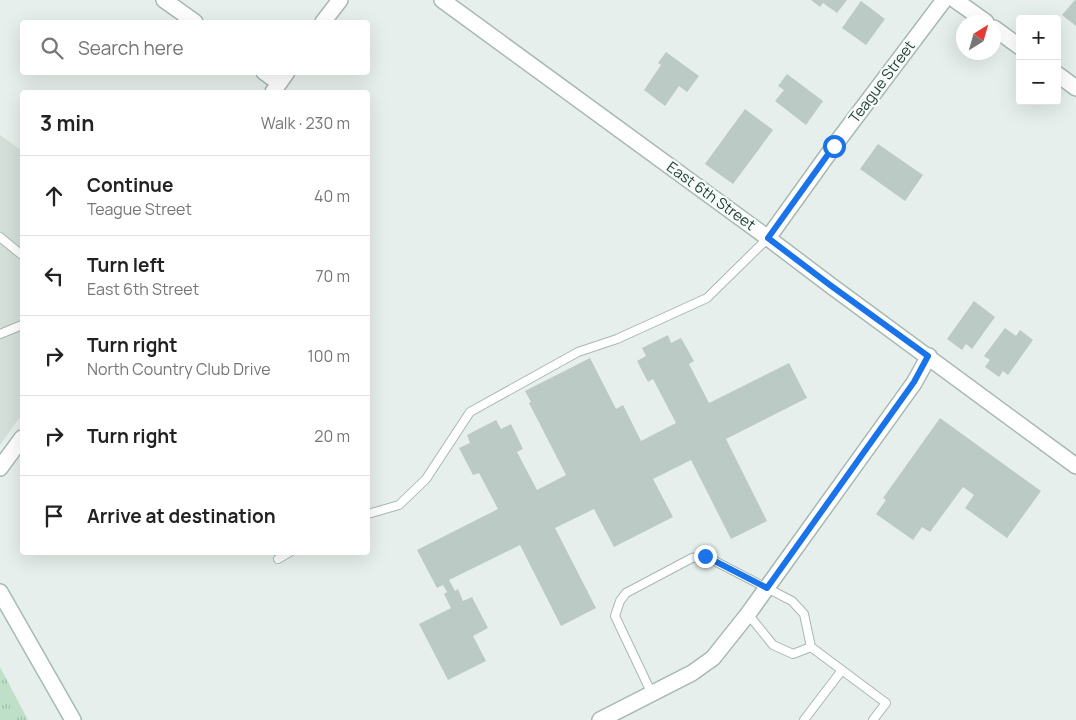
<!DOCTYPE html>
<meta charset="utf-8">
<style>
:root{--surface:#fff;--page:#f6f6f6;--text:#222;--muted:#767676;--line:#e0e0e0}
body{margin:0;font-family:Manrope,sans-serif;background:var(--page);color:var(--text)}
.controls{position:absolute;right:15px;top:15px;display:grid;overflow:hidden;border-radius:5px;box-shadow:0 5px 20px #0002}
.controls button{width:45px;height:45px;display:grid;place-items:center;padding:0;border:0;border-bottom:1px solid var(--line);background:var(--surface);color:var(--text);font:25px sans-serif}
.compass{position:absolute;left:956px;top:15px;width:45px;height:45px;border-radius:50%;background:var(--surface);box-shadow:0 5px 20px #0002;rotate:37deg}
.stop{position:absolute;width:15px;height:15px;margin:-11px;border:4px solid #1a73e8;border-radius:50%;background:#fff}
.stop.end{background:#1a73e8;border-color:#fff;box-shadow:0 1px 5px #0008}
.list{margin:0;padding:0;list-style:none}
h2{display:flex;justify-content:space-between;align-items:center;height:65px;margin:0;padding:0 20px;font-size:21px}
h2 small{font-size:16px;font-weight:400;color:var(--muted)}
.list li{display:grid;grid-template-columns:32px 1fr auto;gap:15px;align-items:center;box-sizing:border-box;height:80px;padding:0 20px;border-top:1px solid var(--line)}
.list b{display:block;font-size:19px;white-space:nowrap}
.list p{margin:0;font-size:16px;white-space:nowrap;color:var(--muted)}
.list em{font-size:16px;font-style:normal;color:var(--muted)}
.icon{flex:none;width:28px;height:28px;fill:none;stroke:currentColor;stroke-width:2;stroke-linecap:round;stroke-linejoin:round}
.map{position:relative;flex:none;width:1076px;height:720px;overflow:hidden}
.search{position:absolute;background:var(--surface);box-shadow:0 5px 20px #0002;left:20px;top:20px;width:350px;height:55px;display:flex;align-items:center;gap:12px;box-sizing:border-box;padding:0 18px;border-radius:5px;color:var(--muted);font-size:19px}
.panel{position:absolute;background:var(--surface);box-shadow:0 5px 20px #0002;left:20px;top:90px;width:350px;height:465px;border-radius:5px}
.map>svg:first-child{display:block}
</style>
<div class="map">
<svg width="1076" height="720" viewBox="0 0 1076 720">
<defs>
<pattern id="grass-tufts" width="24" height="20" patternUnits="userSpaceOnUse" patternTransform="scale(1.25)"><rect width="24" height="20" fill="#bfe0c8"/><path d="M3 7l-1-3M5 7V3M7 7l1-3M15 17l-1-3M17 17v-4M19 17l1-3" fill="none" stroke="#a4c1ad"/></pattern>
</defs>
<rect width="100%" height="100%" fill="#e6efeb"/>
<path fill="#d4dfda" d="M0,135L22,151V414L0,445Z"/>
<path fill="url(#grass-tufts)" d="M0,667L28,720H0Z"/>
<path fill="#bbcac4" d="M811,0H847L837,13L823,3L820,7Z
M1075,0H1076V26L1062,15Z
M861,1L885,19L866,45L842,28Z
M666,52L699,76L687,92L679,86L665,106L644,90L661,65L658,63Z
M787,74L823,101L806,125L775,101L784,90L778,86Z
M745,109L773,130L733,184L705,164Z
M878,144L923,175L905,201L860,169Z
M974,301L995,317L972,349L966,344L962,350L947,339Z
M1005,328L1016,336L1020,330L1033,340L1008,375L1003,371L999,377L985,367L990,360L984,356Z
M668,335L671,343L681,338L694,361L689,364L709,403L789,363L807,398L726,439L767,521L731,539L691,460L653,479L673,517L614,547L594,509L555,528L596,608L561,626L520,545L449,580L455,591L458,589L463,601L472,597L488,628L473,636L486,661L448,680L419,624L451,608L444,594L447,592L443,585L437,588L417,550L498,509L479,473L473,475L459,448L470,443L467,435L496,420L501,429L511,424L523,449L517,452L537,490L566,475L529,403L531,402L525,391L590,358L616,409L623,405L641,441L676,423L653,379L648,382L637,361L646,356L642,348Z
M940,418L1041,491L1007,538L965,508L974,495L963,487L930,532L922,527L913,540L876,514L886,500L883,498Z"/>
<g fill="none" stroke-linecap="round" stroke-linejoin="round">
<defs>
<path id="lane" d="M0,237L22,255
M0,334L22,325
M368,514L399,505L426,479L470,412L578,352L617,339L707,298L768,238
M278,559L290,552
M811,647L886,703L873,720
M652,694L615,616L620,601L626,593L692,558L705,556L792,601L804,614L811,647L793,654L773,645L748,614
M804,720L842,670"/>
<path id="street" d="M164,0L195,22
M442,0L768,238L830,285L1076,466
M955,0L986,22
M323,22L340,0
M994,28L1020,47
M264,72L279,83
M1057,74L1076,88
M273,92L287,72
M768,238L834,146L944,0
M0,468L22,438
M600,720L692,673L713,658L748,614L914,383L929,356"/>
<path id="secondary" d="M0,592L73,720"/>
</defs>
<use href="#lane" stroke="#a8b8b2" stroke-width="10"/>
<use href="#street" stroke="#a8b8b2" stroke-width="18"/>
<use href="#secondary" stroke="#a4bbb3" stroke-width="18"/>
<use href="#lane" stroke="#fff" stroke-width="8"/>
<use href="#street" stroke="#fff" stroke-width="15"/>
<use href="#secondary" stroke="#fff" stroke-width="15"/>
</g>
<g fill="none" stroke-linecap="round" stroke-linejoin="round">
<path stroke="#1a73e8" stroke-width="6" d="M705,556L767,588L914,382L928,356L830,285L768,238L834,146"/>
</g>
<g text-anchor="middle" stroke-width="4.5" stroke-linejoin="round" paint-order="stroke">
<g font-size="15" fill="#24423a" stroke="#f7fbf9">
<text transform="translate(882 82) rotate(-53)" y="5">Teague Street</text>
<text transform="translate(711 196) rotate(36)" y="5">East 6th Street</text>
</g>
</g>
</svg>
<div class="controls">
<button>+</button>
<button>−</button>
</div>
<svg class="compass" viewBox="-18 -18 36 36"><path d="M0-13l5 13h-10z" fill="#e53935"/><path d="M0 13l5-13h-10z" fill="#767676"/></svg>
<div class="stop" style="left:834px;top:146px"></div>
<div class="stop end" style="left:705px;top:556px"></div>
<div class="search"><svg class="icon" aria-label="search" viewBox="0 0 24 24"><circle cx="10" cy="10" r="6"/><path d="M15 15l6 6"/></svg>Search here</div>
<section class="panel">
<h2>3 min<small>Walk · 230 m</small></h2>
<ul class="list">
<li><svg class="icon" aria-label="ahead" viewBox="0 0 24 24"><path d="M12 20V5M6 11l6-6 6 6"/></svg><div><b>Continue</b><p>Teague Street</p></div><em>40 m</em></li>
<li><svg class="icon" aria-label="left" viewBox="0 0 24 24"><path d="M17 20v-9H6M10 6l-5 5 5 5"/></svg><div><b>Turn left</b><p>East 6th Street</p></div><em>70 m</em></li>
<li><svg class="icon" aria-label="right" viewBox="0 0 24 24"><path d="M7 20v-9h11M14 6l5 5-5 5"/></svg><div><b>Turn right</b><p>North Country Club Drive</p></div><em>100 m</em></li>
<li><svg class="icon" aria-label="right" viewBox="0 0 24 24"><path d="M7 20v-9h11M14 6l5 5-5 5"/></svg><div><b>Turn right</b></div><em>20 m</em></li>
<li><svg class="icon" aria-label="arrive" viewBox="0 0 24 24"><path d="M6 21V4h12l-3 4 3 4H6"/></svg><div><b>Arrive at destination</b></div></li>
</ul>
</section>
</div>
